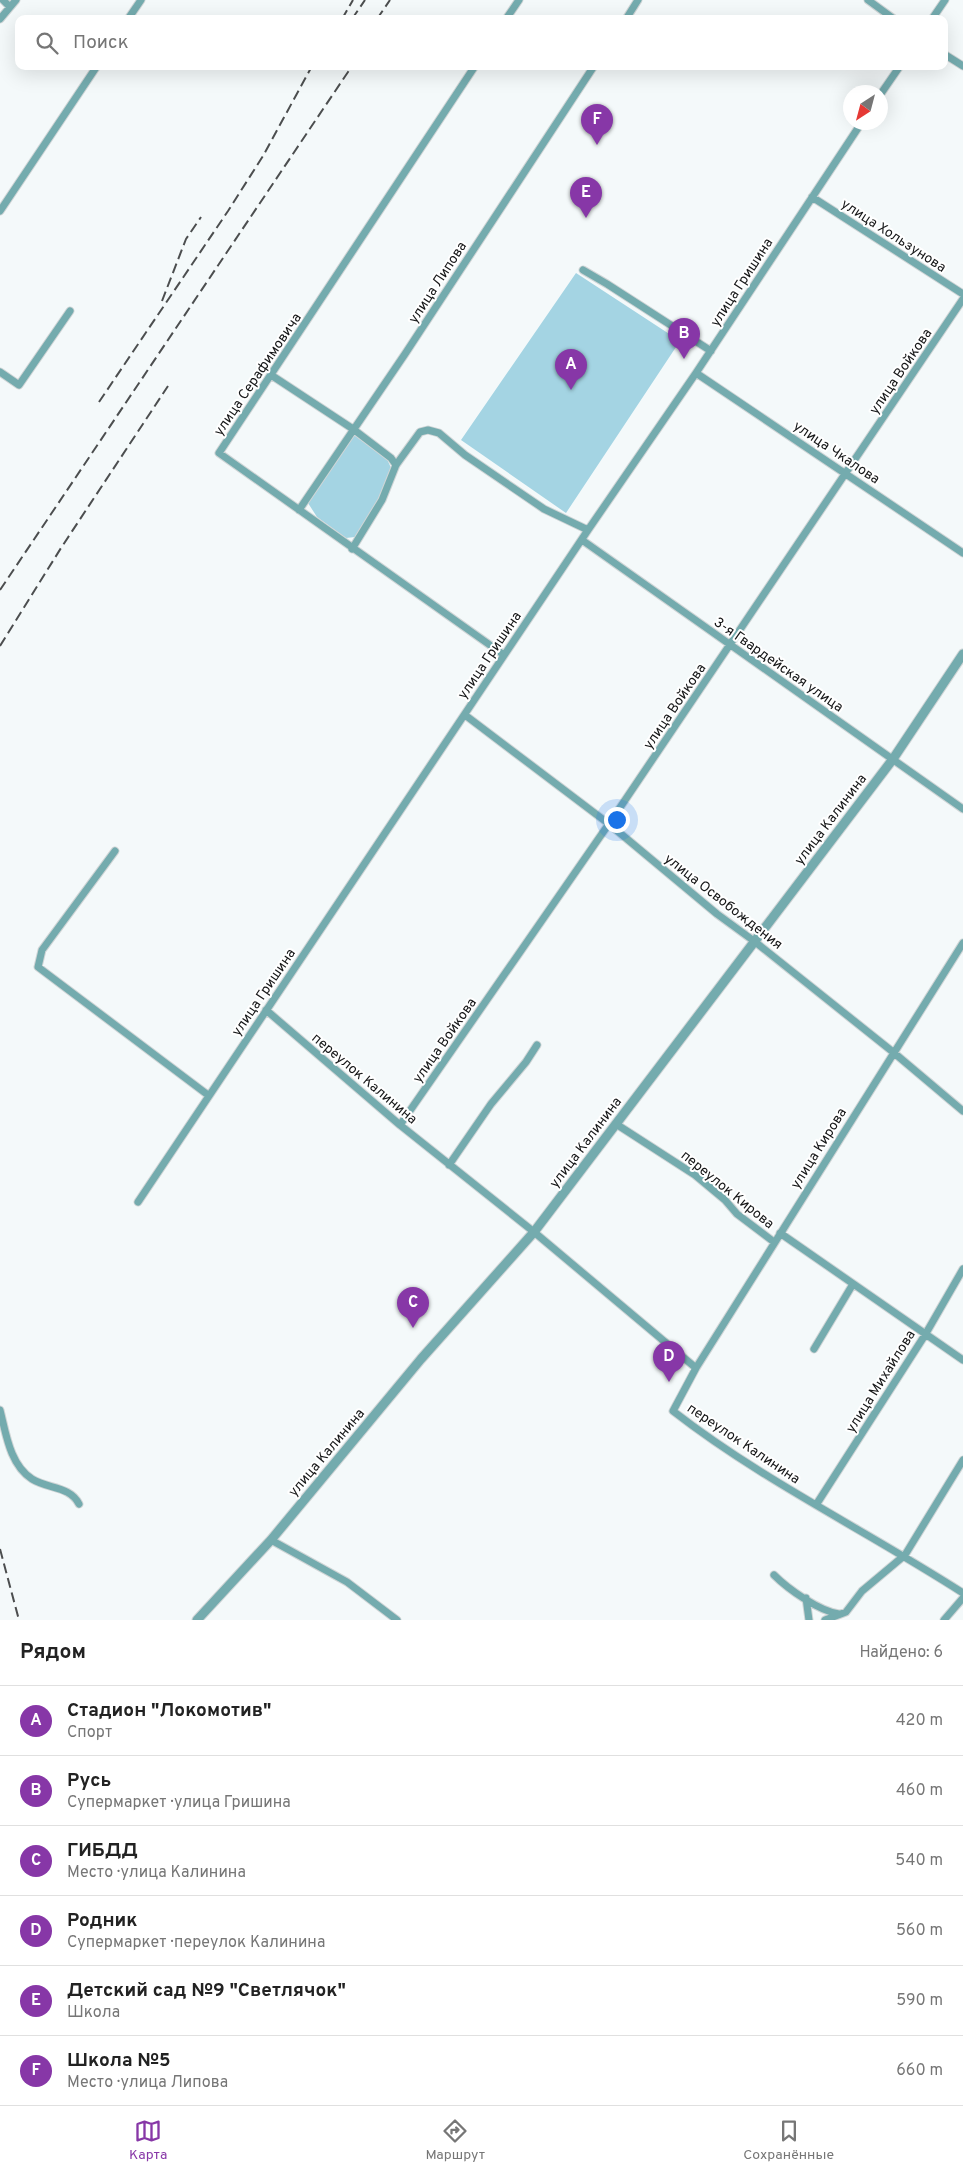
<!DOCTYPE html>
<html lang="ru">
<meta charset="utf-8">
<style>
:root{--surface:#fff;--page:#f6f6f6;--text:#222;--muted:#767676;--line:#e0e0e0;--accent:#8737a7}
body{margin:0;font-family:Overpass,sans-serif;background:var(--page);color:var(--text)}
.compass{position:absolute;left:843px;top:85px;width:45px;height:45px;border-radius:50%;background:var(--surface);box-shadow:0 5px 20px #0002;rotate:216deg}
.you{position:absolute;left:616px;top:819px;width:18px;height:18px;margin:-12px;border:4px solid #fff;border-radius:50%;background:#1a73e8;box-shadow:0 0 0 8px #1a73e833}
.badge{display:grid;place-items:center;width:32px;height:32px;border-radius:50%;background:var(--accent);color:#fff;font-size:16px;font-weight:700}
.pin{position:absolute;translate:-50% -41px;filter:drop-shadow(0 1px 2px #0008)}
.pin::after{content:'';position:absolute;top:26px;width:18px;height:15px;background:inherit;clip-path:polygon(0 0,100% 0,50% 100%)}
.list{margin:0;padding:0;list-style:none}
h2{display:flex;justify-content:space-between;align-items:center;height:65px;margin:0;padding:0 20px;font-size:21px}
h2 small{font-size:16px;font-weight:400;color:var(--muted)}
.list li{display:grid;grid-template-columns:32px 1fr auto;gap:15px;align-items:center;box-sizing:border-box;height:70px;padding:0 20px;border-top:1px solid var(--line)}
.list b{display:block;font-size:19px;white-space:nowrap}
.list p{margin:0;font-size:16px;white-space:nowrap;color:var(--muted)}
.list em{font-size:16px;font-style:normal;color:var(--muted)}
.icon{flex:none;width:28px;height:28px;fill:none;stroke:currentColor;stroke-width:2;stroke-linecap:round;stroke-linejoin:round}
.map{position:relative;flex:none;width:963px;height:1620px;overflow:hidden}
.search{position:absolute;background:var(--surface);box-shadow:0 5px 20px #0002;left:15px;right:15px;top:15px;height:55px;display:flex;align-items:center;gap:12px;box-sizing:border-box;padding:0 18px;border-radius:10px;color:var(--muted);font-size:19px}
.sheet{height:485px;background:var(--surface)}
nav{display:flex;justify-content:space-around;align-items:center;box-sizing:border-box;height:70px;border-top:1px solid var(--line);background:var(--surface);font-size:14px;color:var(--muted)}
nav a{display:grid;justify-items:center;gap:2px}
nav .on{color:var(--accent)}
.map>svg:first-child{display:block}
</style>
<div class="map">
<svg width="963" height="1620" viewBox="0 0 963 1620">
<rect width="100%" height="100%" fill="#f4f9fa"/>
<path fill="#a4d4e3" d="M576,273L680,341L566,513L461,440Z
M354,435L387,459L392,470L379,499L355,537L346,538L317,517L308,503Z"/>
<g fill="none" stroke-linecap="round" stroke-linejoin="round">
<defs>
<path id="minor" d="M3,0L10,7
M868,0L894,19
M0,19L16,0
M128,19L141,0
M506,19L519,0
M626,19L638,0
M932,19L945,0
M944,54L963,66
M475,66L219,453L504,655
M880,95L900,66
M812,197L963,294
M0,211L97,66
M583,270L607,284L711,351
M0,372L19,385L70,311
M696,373L963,553
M271,375L353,429L391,458L396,465
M299,510L405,354L594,66
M582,540L963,809
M352,549L382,500L396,465L420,432L428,430L439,433L465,455L544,509L588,530
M465,715L609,824L717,914L754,941L893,1052L963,1111
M115,851L42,950L38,967L208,1095
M266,1010L400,1125L534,1232L696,1368L673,1411C763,1481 867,1531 963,1593
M616,1124L695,1175L725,1200L737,1214L774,1242
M400,1125L615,815L963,299
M449,1165L491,1104L526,1062L537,1045
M138,1202L588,530L696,373L862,122
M780,1233L963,1360
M814,1349L853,1284
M696,1368L963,943
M0,1410C6,1434 10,1465 32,1479C48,1489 70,1486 79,1504
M816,1505L925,1335L963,1269
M271,1540L347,1582L397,1620
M774,1575C788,1589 819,1611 839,1614
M806,1598L809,1620
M825,1620L846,1612L862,1591L905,1555L963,1460
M944,1620L963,1598"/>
<path id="tertiary" d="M197,1620L271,1540L421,1359L534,1232L893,759L963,654"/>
</defs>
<use href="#minor" stroke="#d0d5d6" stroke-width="9"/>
<use href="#tertiary" stroke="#d0d5d6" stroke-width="11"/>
<use href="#minor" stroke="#74abae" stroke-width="7"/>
<use href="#tertiary" stroke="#74abae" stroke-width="9"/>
<path stroke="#4c4e4f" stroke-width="2" stroke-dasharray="10 5" stroke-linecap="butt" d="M342,19L353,0
M352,19L365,0
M377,19L390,0
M162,301L186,239L201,217
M99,402L228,211L263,156L312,66
M0,590L352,66
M0,646L61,548L168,386
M0,1549L19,1620"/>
</g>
<g text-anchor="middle" stroke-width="4" stroke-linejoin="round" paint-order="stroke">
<g font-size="14" fill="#151617" stroke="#fff">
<text transform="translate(894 235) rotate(33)" y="5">улица Хользунова</text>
<text transform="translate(437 282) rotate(-57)" y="5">улица Липова</text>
<text transform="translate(741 282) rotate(-57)" y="5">улица Гришина</text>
<text transform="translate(900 371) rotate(-56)" y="5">улица Войкова</text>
<text transform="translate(257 374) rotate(-56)" y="5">улица Серафимовича</text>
<text transform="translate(837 452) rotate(34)" y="5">улица Чкалова</text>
<text transform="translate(489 655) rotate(-56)" y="5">улица Гришина</text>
<text transform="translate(779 664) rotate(35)" y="5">3-я Гвардейская улица</text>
<text transform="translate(674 706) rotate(-56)" y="5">улица Войкова</text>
<text transform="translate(830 819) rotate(-53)" y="5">улица Калинина</text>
<text transform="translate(724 901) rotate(38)" y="5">улица Освобождения</text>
<text transform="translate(263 992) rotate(-56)" y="5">улица Гришина</text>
<text transform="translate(444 1040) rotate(-55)" y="5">улица Войкова</text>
<text transform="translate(365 1078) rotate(40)" y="5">переулок Калинина</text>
<text transform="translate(585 1142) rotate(-53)" y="5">улица Калинина</text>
<text transform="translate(818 1148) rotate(-58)" y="5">улица Кирова</text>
<text transform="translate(728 1189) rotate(39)" y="5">переулок Кирова</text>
<text transform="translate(880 1381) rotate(-58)" y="5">улица Михайлова</text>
<text transform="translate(744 1443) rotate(34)" y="5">переулок Калинина</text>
<text transform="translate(326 1452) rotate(-50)" y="5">улица Калинина</text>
</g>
</g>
</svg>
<svg class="compass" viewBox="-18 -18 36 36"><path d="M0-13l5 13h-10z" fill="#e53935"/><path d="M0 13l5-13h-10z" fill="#767676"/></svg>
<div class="you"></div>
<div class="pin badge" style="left:571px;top:390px">A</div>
<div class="pin badge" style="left:684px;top:359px">B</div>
<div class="pin badge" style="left:413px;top:1328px">C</div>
<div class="pin badge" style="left:669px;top:1382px">D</div>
<div class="pin badge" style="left:586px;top:218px">E</div>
<div class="pin badge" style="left:597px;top:145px">F</div>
<div class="search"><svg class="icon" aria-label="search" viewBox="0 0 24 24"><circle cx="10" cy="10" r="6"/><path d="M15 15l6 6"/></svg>Поиск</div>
</div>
<section class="sheet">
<h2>Рядом<small>Найдено: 6</small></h2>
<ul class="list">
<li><span class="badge">A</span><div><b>Стадион &quot;Локомотив&quot;</b><p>Спорт</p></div><em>420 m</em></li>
<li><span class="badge">B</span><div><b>Русь</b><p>Супермаркет · улица Гришина</p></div><em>460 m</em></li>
<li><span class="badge">C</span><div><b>ГИБДД</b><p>Место · улица Калинина</p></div><em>540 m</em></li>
<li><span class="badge">D</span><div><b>Родник</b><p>Супермаркет · переулок Калинина</p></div><em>560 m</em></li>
<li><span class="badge">E</span><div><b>Детский сад №9 &quot;Светлячок&quot;</b><p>Школа</p></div><em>590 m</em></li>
<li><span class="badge">F</span><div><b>Школа №5</b><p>Место · улица Липова</p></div><em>660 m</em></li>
</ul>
</section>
<nav>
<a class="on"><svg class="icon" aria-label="map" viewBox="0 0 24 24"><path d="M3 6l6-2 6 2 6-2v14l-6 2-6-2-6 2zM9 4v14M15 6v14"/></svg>Карта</a>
<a><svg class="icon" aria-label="directions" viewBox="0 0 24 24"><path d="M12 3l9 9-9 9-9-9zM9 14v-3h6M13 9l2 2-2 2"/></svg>Маршрут</a>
<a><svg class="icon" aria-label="saved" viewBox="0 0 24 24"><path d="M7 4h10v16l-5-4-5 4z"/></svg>Сохранённые</a>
</nav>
